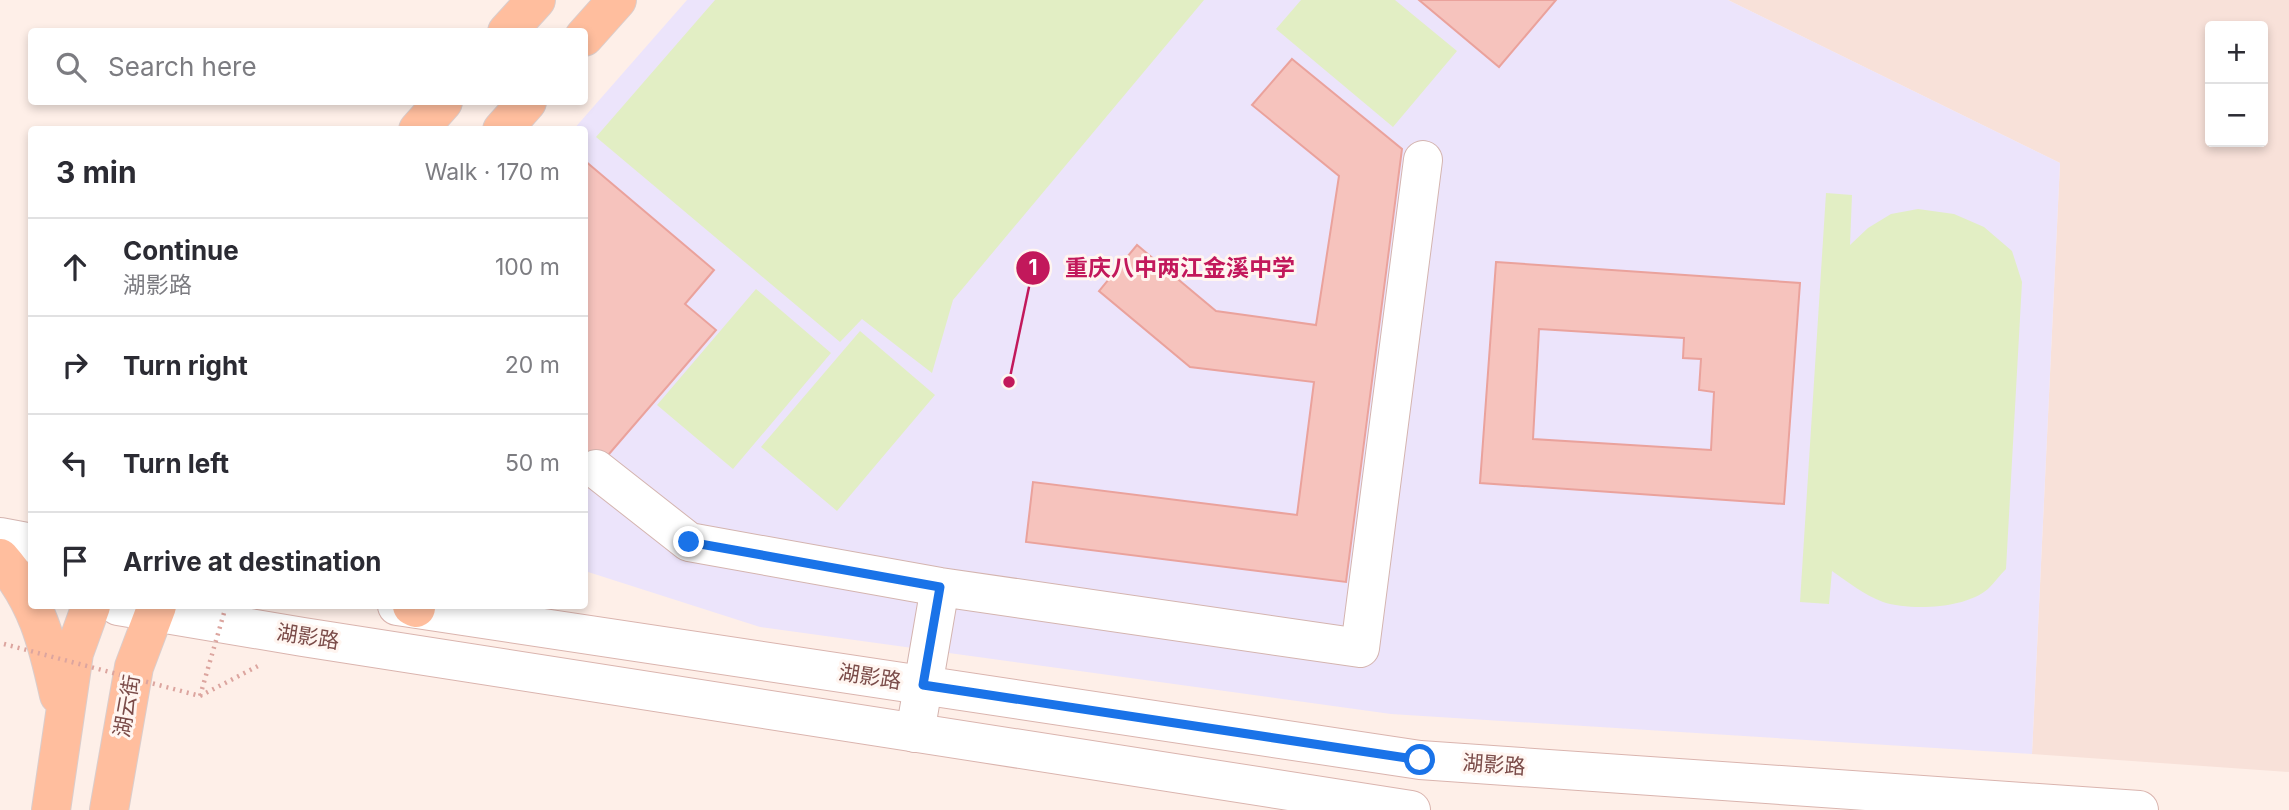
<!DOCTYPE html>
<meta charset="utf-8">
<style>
:root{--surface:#fff;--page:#f2f2f3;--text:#2b2b33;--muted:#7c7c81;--line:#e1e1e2}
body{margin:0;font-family:Inter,"Noto Sans SC",sans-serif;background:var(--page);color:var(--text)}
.controls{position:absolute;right:21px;top:21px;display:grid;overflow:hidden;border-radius:7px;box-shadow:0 4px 10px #0003}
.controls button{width:63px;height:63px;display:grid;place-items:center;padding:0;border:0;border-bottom:2px solid var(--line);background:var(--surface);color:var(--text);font:35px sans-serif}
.stop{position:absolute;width:21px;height:21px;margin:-16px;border:5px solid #1a73e8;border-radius:50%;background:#fff}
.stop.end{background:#1a73e8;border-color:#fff;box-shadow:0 2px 7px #0008}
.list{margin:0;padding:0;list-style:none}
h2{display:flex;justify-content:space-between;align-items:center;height:91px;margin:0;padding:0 28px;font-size:30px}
h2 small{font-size:23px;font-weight:400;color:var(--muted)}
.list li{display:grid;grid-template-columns:46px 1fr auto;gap:21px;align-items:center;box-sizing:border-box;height:98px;padding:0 28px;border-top:2px solid var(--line)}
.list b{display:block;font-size:26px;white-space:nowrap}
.list p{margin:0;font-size:23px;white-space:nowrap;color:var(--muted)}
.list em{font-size:23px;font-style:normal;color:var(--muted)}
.icon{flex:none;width:38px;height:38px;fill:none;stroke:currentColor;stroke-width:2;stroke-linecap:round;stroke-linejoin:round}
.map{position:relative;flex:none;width:2289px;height:810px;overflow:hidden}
.search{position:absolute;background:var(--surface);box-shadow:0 4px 10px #0003;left:28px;top:28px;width:560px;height:77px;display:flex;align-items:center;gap:18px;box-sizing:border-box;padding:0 24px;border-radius:7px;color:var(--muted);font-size:26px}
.panel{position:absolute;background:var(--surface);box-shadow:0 4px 10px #0003;left:28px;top:126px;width:560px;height:483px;border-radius:7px}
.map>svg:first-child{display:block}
</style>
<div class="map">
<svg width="2289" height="810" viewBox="0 0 2289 810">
<rect width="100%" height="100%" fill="#feefe8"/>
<path fill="#f8e1d9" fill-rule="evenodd" d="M1728,0H2289V772L2032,754L2060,163ZM2210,26H2263V142H2210Z"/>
<path fill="#ece4fb" d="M687,0H1728L2060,163L2032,754L1391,714L760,627L585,571L584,130H573Z"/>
<path fill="#e2eec4" d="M715,0H1204L953,300L932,373L862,319L840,342L596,137Z
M1301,0H1395L1457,51L1393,127L1276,29Z
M1826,193L1852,195L1850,245L1868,228L1891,214L1918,209L1954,214L1984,227L2012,251L2022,282L2006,569C2000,575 1994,583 1988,589C1964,609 1911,611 1883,602C1864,595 1848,582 1832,571L1829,604L1800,602Z
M756,289L831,353L733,469L657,405Z
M860,331L935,395L837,511L761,447Z"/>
<path fill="#f6c3bd" stroke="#eaa29c" stroke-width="2" fill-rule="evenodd" d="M1419,0H1556L1499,67Z
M1292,59L1402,149L1346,582L1026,542L1033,482L1297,515L1314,382L1190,367L1099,291L1137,245L1216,311L1316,325L1339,176L1252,105Z
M584,160L714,270L685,304L716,330L584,483Z
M1496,262L1800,283L1784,504L1480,483ZM1539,329L1684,338L1683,358L1701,359L1699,390L1714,392L1711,450L1533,439Z"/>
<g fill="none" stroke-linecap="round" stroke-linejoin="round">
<defs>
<path id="minor" d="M596,469L689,542L940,587L1360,648L1423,160
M915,733L940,587"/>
<path id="tertiary" d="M0,537L32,543"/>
<path id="secondary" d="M118,606L303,637L1411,810
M397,606L1420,760L2139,810"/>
<path id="primary" d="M507,32L536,0
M584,37L617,0
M418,130L443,102
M502,130L527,102
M0,558C37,600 47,641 59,695
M412,606L416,608
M51,810L74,653L91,606
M109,810L134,667L157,606"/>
</defs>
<use href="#minor" stroke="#d4b4af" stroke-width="40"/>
<use href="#tertiary" stroke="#d4b4af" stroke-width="40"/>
<use href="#secondary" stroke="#dab4ae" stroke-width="40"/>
<use href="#primary" stroke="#dacdcc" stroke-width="40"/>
<path stroke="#dca59f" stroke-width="4.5" stroke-dasharray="2 5" stroke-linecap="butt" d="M200,696L258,666"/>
<use href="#minor" stroke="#fff" stroke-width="38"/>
<use href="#tertiary" stroke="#fff" stroke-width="38"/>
<use href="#secondary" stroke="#fff" stroke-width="38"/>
<use href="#primary" stroke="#ffbe9e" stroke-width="38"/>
<path stroke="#dca59f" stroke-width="4.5" stroke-dasharray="2 5" stroke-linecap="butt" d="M4,644L200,696L226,606"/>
</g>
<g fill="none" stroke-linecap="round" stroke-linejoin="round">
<path stroke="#1a73e8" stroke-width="9" d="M689,542L940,587L923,685L1420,760"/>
</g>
<g text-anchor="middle" stroke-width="6" stroke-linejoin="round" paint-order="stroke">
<g font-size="21" fill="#7b4c49" stroke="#fff5f0">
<text transform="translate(308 637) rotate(9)" y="7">湖影路</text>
<text transform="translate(870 677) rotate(9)" y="7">湖影路</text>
<text transform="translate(127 706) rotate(-80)" y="7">湖云街</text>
<text transform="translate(1494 765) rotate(4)" y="7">湖影路</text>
</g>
</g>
<path fill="none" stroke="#c2185b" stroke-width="2.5" d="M1009 382L1033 268"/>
<g fill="#c2185b" stroke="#fff5f0" stroke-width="2.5">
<circle cx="1009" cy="382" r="7"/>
<circle cx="1033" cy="268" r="18"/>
</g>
<g font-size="21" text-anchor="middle" font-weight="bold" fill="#fff">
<text x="1033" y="275">1</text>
</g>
<g font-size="23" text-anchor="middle" font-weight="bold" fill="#c2185b" stroke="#fff5f0" stroke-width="6" stroke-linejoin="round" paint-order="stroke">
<text x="1180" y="276">重庆八中两江金溪中学</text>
</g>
</svg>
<div class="controls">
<button>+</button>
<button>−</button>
</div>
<div class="stop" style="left:1420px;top:760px"></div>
<div class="stop end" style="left:689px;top:542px"></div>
<div class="search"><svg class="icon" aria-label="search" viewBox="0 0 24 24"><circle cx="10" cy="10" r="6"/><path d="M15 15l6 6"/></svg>Search here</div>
<section class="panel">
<h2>3 min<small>Walk · 170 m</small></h2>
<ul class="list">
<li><svg class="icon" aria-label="ahead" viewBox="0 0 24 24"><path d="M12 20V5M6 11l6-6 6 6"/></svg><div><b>Continue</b><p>湖影路</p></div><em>100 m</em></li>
<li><svg class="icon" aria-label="right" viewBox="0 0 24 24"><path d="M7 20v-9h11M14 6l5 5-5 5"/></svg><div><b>Turn right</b></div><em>20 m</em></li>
<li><svg class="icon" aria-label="left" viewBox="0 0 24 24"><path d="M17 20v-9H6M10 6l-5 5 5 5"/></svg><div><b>Turn left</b></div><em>50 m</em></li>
<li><svg class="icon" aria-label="arrive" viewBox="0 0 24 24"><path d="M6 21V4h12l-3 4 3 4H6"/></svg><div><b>Arrive at destination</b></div></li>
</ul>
</section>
</div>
